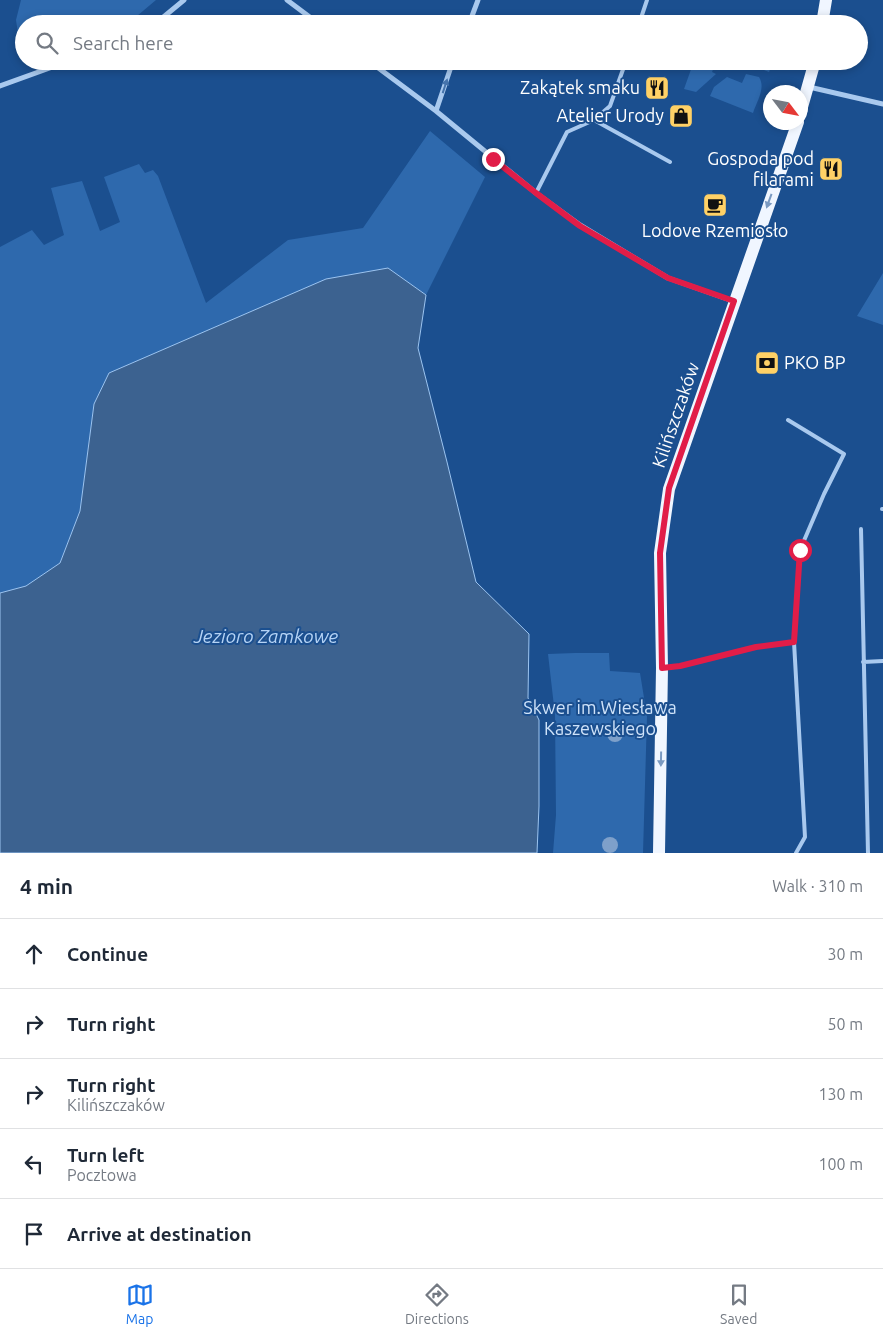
<!DOCTYPE html>
<meta charset="utf-8">
<style>
:root{--surface:#fff;--page:#f6f6f7;--text:#1f2937;--muted:#747a83;--line:#e0e1e3;--accent:#1a73e8}
body{margin:0;font-family:Ubuntu,sans-serif;background:var(--page);color:var(--text)}
.compass{position:absolute;left:763px;top:85px;width:45px;height:45px;border-radius:50%;background:var(--surface);box-shadow:0 2px 8px #0003;rotate:122deg}
.stop{position:absolute;width:15px;height:15px;margin:-11px;border:4px solid #e11d48;border-radius:50%;background:#fff}
.stop.end{background:#e11d48;border-color:#fff;box-shadow:0 1px 5px #0008}
.list{margin:0;padding:0;list-style:none}
h2{display:flex;justify-content:space-between;align-items:center;height:65px;margin:0;padding:0 20px;font-size:21px}
h2 small{font-size:16px;font-weight:400;color:var(--muted)}
.list li{display:grid;grid-template-columns:32px 1fr auto;gap:15px;align-items:center;box-sizing:border-box;height:70px;padding:0 20px;border-top:1px solid var(--line)}
.list b{display:block;font-size:19px;white-space:nowrap}
.list p{margin:0;font-size:16px;white-space:nowrap;color:var(--muted)}
.list em{font-size:16px;font-style:normal;color:var(--muted)}
.icon{flex:none;width:28px;height:28px;fill:none;stroke:currentColor;stroke-width:2;stroke-linecap:round;stroke-linejoin:round}
.map{position:relative;flex:none;width:883px;height:853px;overflow:hidden}
.search{position:absolute;background:var(--surface);box-shadow:0 2px 8px #0003;left:15px;right:15px;top:15px;height:55px;display:flex;align-items:center;gap:12px;box-sizing:border-box;padding:0 18px;border-radius:28px;color:var(--muted);font-size:19px}
.sheet{height:415px;background:var(--surface)}
nav{display:flex;justify-content:space-around;align-items:center;box-sizing:border-box;height:70px;border-top:1px solid var(--line);background:var(--surface);font-size:14px;color:var(--muted)}
nav a{display:grid;justify-items:center;gap:2px}
nav .on{color:var(--accent)}
.map>svg:first-child{display:block}
</style>
<div class="map">
<svg width="883" height="853" viewBox="0 0 883 853">
<rect width="100%" height="100%" fill="#1b4f8f"/>
<path fill="#2e69ad" d="M21,0H156L137,16L117,24H24V60L22,61L16,20Z
M694,61L716,62L712,72L716,74L696,92L684,89Z
M749,61H773L769,72L748,64Z
M746,74L759,77C766,88 757,101 753,113L710,96L714,87L727,77L742,83Z
M430,131L485,177L426,295L388,269L94,404L80,511L60,563L26,587L0,593V247L32,230L44,245L64,235L51,188L82,181L100,231L120,222L104,177L139,164L145,173L153,170L158,176L206,303L288,240L363,228Z
M883,273V325L857,316Z
M575,653H609L610,671L640,673L647,716L643,853H553L556,815L555,715L548,654Z"/>
<path fill="#3c6290" stroke="#9cc4f0" d="M388,268L426,295L418,348L447,462L476,582L529,634L528,698L539,720V806L537,853H0V593L26,586L60,563L80,511L94,404L109,373L326,279Z"/>
<g fill="none" stroke-linecap="round" stroke-linejoin="round">
<path stroke="#a9c9ee" stroke-width="4" d="M639,24L647,0
M594,120L670,162
M536,193L567,132L594,120L610,106L626,61
M788,420L844,454L824,494L800,550L794,642
M882,509H883
M861,529L868,853
M863,662L883,661
M664,668L681,666L756,647L794,642L805,837L796,853"/>
<path stroke="#a9c9ee" stroke-width="5" d="M287,0L319,24
M155,24L184,0
M469,24L478,0
M369,61L436,111L536,193L580,225L668,278L733,301
M0,86L69,61
M809,87L883,104
M436,111L453,61"/>
<path stroke="#f0f6ff" stroke-width="12" d="M822,24L826,0
M800,114L815,61
M659,853L662,668L660,553L669,489L798,122"/>
</g>
<g fill="#7ea0ca">
<circle cx="615" cy="734" r="8"/>
<circle cx="610" cy="845" r="8"/>
</g>
<defs><path id="oneway-solid" d="M-6-.8H1V-3.2L6.5 0L1 3.2V.8H-6Z" transform="scale(1.25)"/></defs>
<use fill="#4674ac" href="#oneway-solid" transform="translate(445 86) rotate(-72)"/>
<g fill="#7b9ac1">
<use href="#oneway-solid" transform="translate(769 201) rotate(110)"/>
<use href="#oneway-solid" transform="translate(661 759) rotate(91)"/>
</g>
<g fill="none" stroke-linecap="round" stroke-linejoin="round">
<path stroke="#e11d48" stroke-width="6" d="M493,159L536,193L580,226L668,278L734,301L669,488L660,553L662,668L680,666L756,647L794,642L800,550"/>
</g>
<defs>
<symbol id="restaurant-square" viewBox="-11 -11 22 22"><rect x="-9" y="-9" width="18" height="18" rx="4" fill="#ffd166" stroke="#1b4f8f"/><path d="M-5-6h1v4h1v-4h1v4h1v-4h1v5L-1.5 .5V6h-2V.5L-5-1ZM5-6V6H3V1.5H1.5Q1.5-4 5-6Z" fill="#111"/></symbol>
<symbol id="shop-square" viewBox="-11 -11 22 22"><rect x="-9" y="-9" width="18" height="18" rx="4" fill="#ffd166" stroke="#1b4f8f"/><path d="M-5-2.5h2.3a2.7 3.5 0 0 1 5.4 0H5L5.5 6h-11ZM-1.5-2.5h3a1.5 2.3 0 0 0-3 0Z" fill="#111"/></symbol>
<symbol id="cafe-square" viewBox="-11 -11 22 22"><rect x="-9" y="-9" width="18" height="18" rx="4" fill="#ffd166" stroke="#1b4f8f"/><path d="M-5.5-4.5H6V0H3Q3 3.5 0 3.5H-2.5Q-5.5 3.5-5.5 0ZM3-3.2v2h1.7v-2ZM-6 4.5H4V6H-6Z" fill="#111"/></symbol>
<symbol id="bank-square" viewBox="-11 -11 22 22"><rect x="-9" y="-9" width="18" height="18" rx="4" fill="#ffd166" stroke="#1b4f8f"/><path d="M-6-4H6V4H-6ZM0-2.3a2.3 2.3 0 1 0 0 4.6a2.3 2.3 0 1 0 0-4.6Z" fill="#111"/></symbol>
</defs>
<g fill-rule="evenodd">
<use href="#restaurant-square" x="643" y="74" width="28" height="28"/>
<use href="#shop-square" x="667" y="102" width="28" height="28"/>
<use href="#restaurant-square" x="817" y="155" width="28" height="28"/>
<use href="#cafe-square" x="701" y="191" width="28" height="28"/>
<use href="#bank-square" x="753" y="349" width="28" height="28"/>
</g>
<g text-anchor="middle" stroke-width="4" stroke-linejoin="round" paint-order="stroke">
<g font-size="18" fill="#fff" stroke="#1b4f8f" text-anchor="end">
<text x="640" y="94">Zakątek smaku</text>
<text x="664" y="122">Atelier Urody</text>
<text x="814" y="165">Gospoda pod<tspan x="814" dy="21">filarami</tspan></text>
<text x="715" y="237" text-anchor="middle">Lodove Rzemiosło</text>
<text x="784" y="369" text-anchor="start">PKO BP</text>
</g>
<g font-size="18" fill="#fff" stroke="#1b4f8f">
<text transform="translate(676 415) rotate(-71)" y="6">Kilińszczaków</text>
</g>
<g font-size="18" fill="#cfe3fa" stroke="#1b4f8f">
<text x="600" y="714">Skwer im.Wiesława<tspan x="600" dy="21">Kaszewskiego</tspan></text>
</g>
<g font-size="19" font-style="italic" fill="#b5d3f5" stroke="#1b4f8f">
<text x="266" y="643">Jezioro Zamkowe</text>
</g>
</g>
</svg>
<svg class="compass" viewBox="-18 -18 36 36"><path d="M0-13l5 13h-10z" fill="#e53935"/><path d="M0 13l5-13h-10z" fill="#747a83"/></svg>
<div class="stop" style="left:800px;top:550px"></div>
<div class="stop end" style="left:493px;top:159px"></div>
<div class="search"><svg class="icon" aria-label="search" viewBox="0 0 24 24"><circle cx="10" cy="10" r="6"/><path d="M15 15l6 6"/></svg>Search here</div>
</div>
<section class="sheet">
<h2>4 min<small>Walk · 310 m</small></h2>
<ul class="list">
<li><svg class="icon" aria-label="ahead" viewBox="0 0 24 24"><path d="M12 20V5M6 11l6-6 6 6"/></svg><div><b>Continue</b></div><em>30 m</em></li>
<li><svg class="icon" aria-label="right" viewBox="0 0 24 24"><path d="M7 20v-9h11M14 6l5 5-5 5"/></svg><div><b>Turn right</b></div><em>50 m</em></li>
<li><svg class="icon" aria-label="right" viewBox="0 0 24 24"><path d="M7 20v-9h11M14 6l5 5-5 5"/></svg><div><b>Turn right</b><p>Kilińszczaków</p></div><em>130 m</em></li>
<li><svg class="icon" aria-label="left" viewBox="0 0 24 24"><path d="M17 20v-9H6M10 6l-5 5 5 5"/></svg><div><b>Turn left</b><p>Pocztowa</p></div><em>100 m</em></li>
<li><svg class="icon" aria-label="arrive" viewBox="0 0 24 24"><path d="M6 21V4h12l-3 4 3 4H6"/></svg><div><b>Arrive at destination</b></div></li>
</ul>
</section>
<nav>
<a class="on"><svg class="icon" aria-label="map" viewBox="0 0 24 24"><path d="M3 6l6-2 6 2 6-2v14l-6 2-6-2-6 2zM9 4v14M15 6v14"/></svg>Map</a>
<a><svg class="icon" aria-label="directions" viewBox="0 0 24 24"><path d="M12 3l9 9-9 9-9-9zM9 14v-3h6M13 9l2 2-2 2"/></svg>Directions</a>
<a><svg class="icon" aria-label="saved" viewBox="0 0 24 24"><path d="M7 4h10v16l-5-4-5 4z"/></svg>Saved</a>
</nav>
